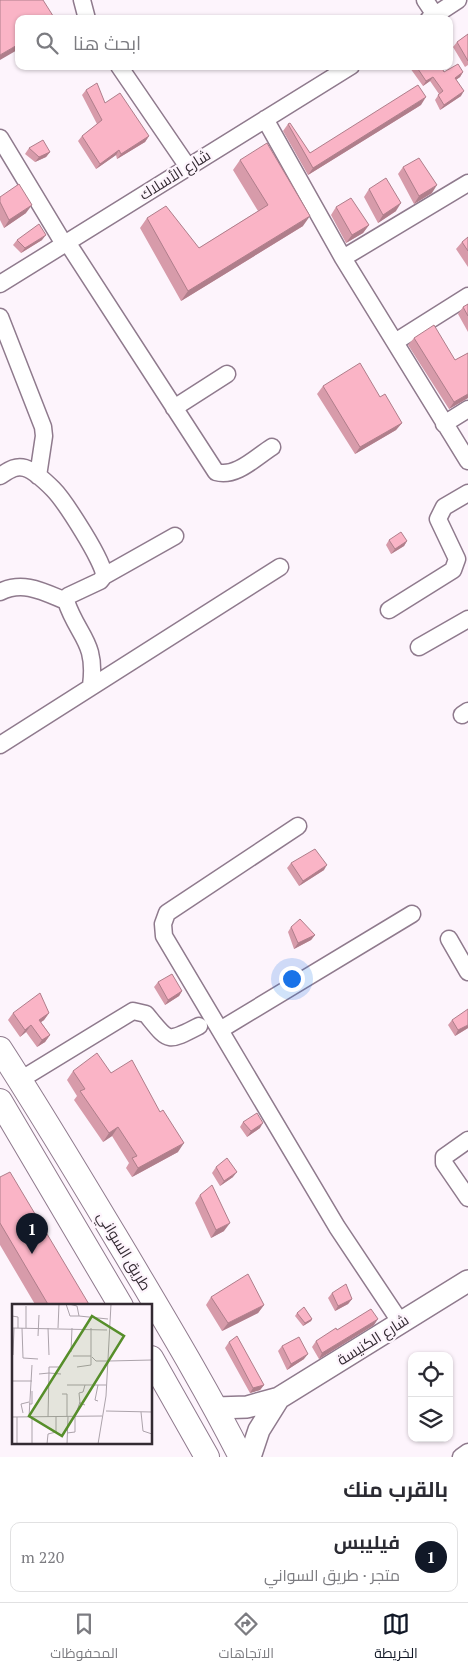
<!DOCTYPE html>
<html lang="ar">
<meta charset="utf-8">
<style>
:root{--surface:#fff;--page:#f2f2f3;--text:#2b2b33;--muted:#7c7c81;--line:#e1e1e2;--accent:#111827}
body{margin:0;font-family:"PT Serif",Cairo,serif;background:var(--page);color:var(--text);direction:rtl}
.controls{position:absolute;right:15px;bottom:15px;display:grid;overflow:hidden;border-radius:10px;box-shadow:0 1px 4px #0004}
.controls button{width:45px;height:45px;display:grid;place-items:center;padding:0;border:0;border-bottom:1px solid var(--line);background:var(--surface);color:var(--text);font:25px sans-serif}
.you{position:absolute;left:291px;top:978px;width:18px;height:18px;margin:-12px;border:4px solid #fff;border-radius:50%;background:#1a73e8;box-shadow:0 0 0 8px #1a73e833}
.badge{display:grid;place-items:center;width:32px;height:32px;border-radius:50%;background:var(--accent);color:#fff;font-size:16px;font-weight:700}
.pin{position:absolute;translate:-50% -41px;filter:drop-shadow(0 1px 2px #0008)}
.pin::after{content:'';position:absolute;top:26px;width:18px;height:15px;background:inherit;clip-path:polygon(0 0,100% 0,50% 100%)}
.list{margin:0;padding:0;list-style:none}
h2{display:flex;justify-content:space-between;align-items:center;height:65px;margin:0;padding:0 20px;font-size:21px}
h2 small{font-size:16px;font-weight:400;color:var(--muted)}
.list li{display:grid;grid-template-columns:32px 1fr auto;gap:15px;align-items:center;box-sizing:border-box;height:70px;margin:0 10px 10px;padding:0 10px;border:1px solid var(--line);border-radius:10px}
.list b{display:block;font-size:19px;white-space:nowrap}
.list p{margin:0;font-size:16px;white-space:nowrap;color:var(--muted)}
.list em{font-size:16px;font-style:normal;color:var(--muted)}
.icon{flex:none;width:28px;height:28px;fill:none;stroke:currentColor;stroke-width:2;stroke-linecap:round;stroke-linejoin:round}
.map{position:relative;flex:none;width:468px;height:1457px;overflow:hidden;direction:ltr}
.search{position:absolute;background:var(--surface);box-shadow:0 1px 4px #0004;left:15px;right:15px;top:15px;height:55px;display:flex;align-items:center;gap:12px;box-sizing:border-box;padding:0 18px;border-radius:10px;color:var(--muted);font-size:19px}
.sheet{height:145px;background:var(--surface)}
nav{display:flex;justify-content:space-around;align-items:center;box-sizing:border-box;height:70px;border-top:1px solid var(--line);background:var(--surface);font-size:14px;color:var(--muted)}
nav a{display:grid;justify-items:center;gap:2px}
nav .on{color:var(--accent)}
.map>svg:first-child{display:block}
</style>
<div class="map">
<svg width="468" height="1457" viewBox="0 0 468 1457">
<rect width="100%" height="100%" fill="#fdf4fc"/>
<g fill="none" stroke-linecap="round" stroke-linejoin="round">
<defs>
<path id="minor" d="M82,0L87,19
M425,0L435,15
M429,19L458,0
M119,66L188,167
M265,119L343,258L468,461
M0,138L64,244
M67,242L216,472C236,478 256,457 272,447
M343,258L468,183
M0,284L351,66
M0,317L43,427L44,436L38,476
M395,342L468,296
M174,408L227,374
M444,424L468,409
M0,476C8,471 15,465 25,468C35,471 46,482 53,489C64,500 105,563 104,576L100,581L68,596L66,601C78,637 97,641 91,686
M104,576L175,536
M0,592C23,580 44,592 66,601
M389,610L453,570L457,559L438,519L444,507L468,493
M419,647L468,619
M462,715L468,711
M0,745L280,567
M298,826L167,913L163,924L164,936L337,1227L401,1323
M449,939L468,972
M220,1030L412,914
M20,1080L133,1011L146,1014C169,1042 166,1043 199,1026
M468,1140L444,1157V1163L468,1198
M461,1457L468,1452"/>
<path id="major" d="M216,1408L247,1407L279,1398L468,1281
M250,1457L259,1430L279,1398"/>
<path id="highway" d="M0,1049C44,1117 85,1186 127,1256C166,1322 206,1388 241,1457
M0,1101L121,1306
M151,1358L207,1457"/>
</defs>
<use href="#minor" stroke="#8f7a8d" stroke-width="19"/>
<use href="#major" stroke="#8f7a8d" stroke-width="24"/>
<use href="#highway" stroke="#8f7a8d" stroke-width="26"/>
<use href="#minor" stroke="#fff" stroke-width="16"/>
<use href="#major" stroke="#fff" stroke-width="21"/>
<use href="#highway" stroke="#fff" stroke-width="24"/>
</g>
<path fill="#d79baa" d="M468,34V65L465,67L453,47L457,42Z
M131,66H139L134,70Z
M412,66H441L444,72H463L460,77L456,80L461,96L440,110L435,100L439,94L430,81L423,86L410,68Z
M86,90L105,103L149,136L145,142L117,159L116,155L96,169L78,141L82,136L97,124L82,95Z
M421,105L308,175L283,131L288,124L310,153Z
M29,148L50,152L46,157L35,162L25,154Z
M240,160L303,226L181,301L140,228L147,218L199,248L258,211L233,170Z
M403,167L432,193L414,204L398,174Z
M369,189L396,211L378,223L364,197Z
M0,197L26,213L4,228L0,220Z
M336,207L369,225L363,233L346,243L331,215Z
M468,237V267L456,249L462,242Z
M17,240H42L21,253L13,245Z
M468,304V332L458,314L463,307Z
M414,338L455,360L468,353V398L449,409L408,345Z
M323,386L380,397L402,423L396,430L355,454L317,394Z
M389,540L407,541L404,546L391,554L386,545Z
M291,863L324,870L299,886L287,868Z
M291,927L315,935L311,940L294,949L288,932Z
M158,982L182,991L179,996L165,1005L154,987Z
M13,1013H49L44,1020L41,1022L50,1035L45,1042L37,1047L26,1032L20,1037L8,1020Z
M452,1020L468,1028L455,1036L448,1025Z
M73,1071L111,1073L178,1152L132,1177L126,1168L129,1163L112,1136L103,1142L74,1100L77,1096L67,1080Z
M243,1122L260,1128L247,1137L240,1127Z
M216,1167L233,1177L220,1186L212,1173Z
M0,1177L90,1306H36L0,1245Z
M200,1195L224,1231L211,1238L195,1203Z
M332,1293L352,1299L348,1304L335,1311L328,1298Z
M211,1297L264,1305L258,1313L222,1331L206,1305Z
M297,1313L312,1319L311,1321L303,1326L295,1316Z
M374,1325L319,1359L312,1347L316,1341L337,1330Z
M229,1342L264,1385L260,1390L250,1393L225,1348Z
M282,1346L304,1359L287,1370L278,1351Z"/>
<path fill="#af7e8b" d="M19,44V49L0,60V55Z
M463,72L460,77L451,83L455,78Z
M433,77L430,81L423,86L426,81Z
M464,91L461,96L440,110L444,105Z
M426,97L421,105L308,175L313,168Z
M149,136L145,142L117,159L121,154Z
M119,150L116,155L96,169L100,164Z
M50,152L46,157L35,162L39,157Z
M437,185L432,193L414,204L419,196Z
M401,203L396,211L378,223L383,215Z
M32,205L26,213L4,228L9,220Z
M310,216L303,226L181,301L188,291Z
M369,225L363,233L346,243L352,235Z
M46,235L42,240L21,253L25,248Z
M468,394V398L449,409L454,402Z
M402,423L396,430L355,454L360,447Z
M407,541L404,546L391,554L395,549Z
M327,865L324,870L299,886L303,881Z
M315,935L311,940L294,949L298,943Z
M182,991L179,996L165,1005L168,1000Z
M49,1013L44,1020L34,1027L39,1020Z
M31,1025L26,1032L20,1037L25,1030Z
M468,1025V1028L455,1036L458,1030Z
M50,1035L45,1042L37,1047L42,1040Z
M263,1123L260,1128L247,1137L251,1131Z
M118,1127L112,1136L103,1142L109,1133Z
M184,1143L178,1152L132,1177L138,1168Z
M237,1172L233,1177L220,1186L224,1181Z
M230,1223L224,1231L211,1238L216,1230Z
M352,1299L348,1304L335,1311L338,1306Z
M264,1305L258,1313L222,1331L228,1323Z
M312,1319L311,1321L303,1326L305,1323Z
M378,1319L374,1325L319,1359L322,1353Z
M308,1354L304,1359L287,1370L291,1364Z
M264,1385L260,1390L250,1393L253,1388Z"/>
<path fill="#fab4c6" stroke="#af7e8b" d="M0,0H43L55,19H19V44L0,55Z
M468,34V61L457,42Z
M458,64L463,72L455,78L464,91L444,105L438,95L443,91L433,77L426,81L416,66H441L444,72Z
M97,83L105,103L120,93L149,136L121,154L119,150L100,164L82,136L102,120L86,90Z
M418,85L426,97L313,168L288,124L290,123L310,153Z
M43,140L50,152L39,157L29,148Z
M267,143L310,216L188,291L147,218L166,206L199,248L268,205L240,160Z
M419,158L437,185L419,196L403,167Z
M386,178L401,203L383,215L369,189Z
M19,184L32,205L9,220L0,202V197Z
M351,198L369,225L352,235L336,207Z
M39,224L46,235L25,248L17,240Z
M468,237V251L462,242Z
M468,304V316L463,307Z
M434,325L455,360L468,353V394L454,402L414,338Z
M360,363L380,397L385,394L402,423L360,447L323,386Z
M401,532L407,541L395,549L389,540Z
M315,849L327,865L303,881L291,863Z
M300,919L315,935L298,943L291,927Z
M172,974L182,991L168,1000L158,982Z
M40,993L49,1013L39,1020L50,1035L42,1040L31,1025L25,1030L13,1013Z
M468,1009V1025L458,1030L452,1020Z
M97,1053L111,1073L132,1060L160,1112L163,1110L184,1143L138,1168L132,1158L137,1156L118,1127L109,1133L80,1091L85,1089L73,1071Z
M257,1113L263,1123L251,1131L243,1122Z
M227,1158L237,1172L224,1181L216,1167Z
M10,1172L90,1306H49L0,1223V1177Z
M212,1185L230,1223L216,1230L200,1195Z
M248,1274L264,1305L228,1323L211,1297Z
M346,1284L352,1299L338,1306L332,1293Z
M304,1307L312,1319L305,1323L297,1313Z
M371,1309L378,1319L322,1353L316,1341L336,1328L337,1330Z
M237,1336L264,1385L253,1388L229,1342Z
M299,1337L308,1354L291,1364L282,1346Z"/>
<g text-anchor="middle" stroke-width="4.5" stroke-linejoin="round" paint-order="stroke">
<g font-size="15" fill="#332a32" stroke="#fdf4fc">
<text transform="translate(175 175) rotate(-32)" y="5">شارع الأسلاك</text>
<text transform="translate(124 1251) rotate(59)" y="5">طريق السواني</text>
<text transform="translate(373 1340) rotate(-32)" y="5">شارع الكنيسة</text>
</g>
</g>
<g transform="translate(12 1304)">
<rect width="140" height="140" fill="#fdf4fc"/>
<path fill="none" stroke="#aca3ab" stroke-width="1" d="M54,0L58,12H67M57,0L65,2L67,12L96,15M14,2V24M0,12L6,13V24M0,24L95,26M10,24L11,54L26,55M36,24L37,51M46,24L47,0M26,32L27,11M59,48L60,24M1,51L2,24M61,52H79M80,53L84,57H95M97,57L140,56M49,63H37V69L49,70M65,63L79,61V24M27,70L37,69L36,113M0,77H20M55,81H94M73,81L71,88L67,89L68,99L73,101M86,81L83,96L86,97M50,90H55V113M17,100H20V87M94,107L140,108M129,108L131,127L140,130M11,109L9,100L17,98M0,113L90,112M17,113L20,61M63,113L68,98M55,129L63,128V113M5,140V113M20,140V113M35,140L36,130L44,128V113M55,140L56,113M86,140L94,92L99,0"/>
<path fill="#568e2a" fill-opacity="0.15" stroke="#568e2a" stroke-width="2.5" d="M80,12L112,32L50,132L17,112Z"/>
<rect width="140" height="140" fill="none" stroke="#332a32" stroke-width="2.5"/>
</g>
</svg>
<div class="controls">
<button><svg class="icon" aria-label="locate" viewBox="0 0 24 24"><circle cx="12" cy="12" r="6"/><path d="M12 2v4M12 18v4M2 12h4M18 12h4"/></svg></button>
<button><svg class="icon" aria-label="layers" viewBox="0 0 24 24"><path d="M12 4l9 5-9 5-9-5zM3 14l9 5 9-5"/></svg></button>
</div>
<div class="you"></div>
<div class="pin badge" style="left:32px;top:1254px">1</div>
<div class="search"><svg class="icon" aria-label="search" viewBox="0 0 24 24"><circle cx="10" cy="10" r="6"/><path d="M15 15l6 6"/></svg>ابحث هنا</div>
</div>
<section class="sheet">
<h2>بالقرب منك<small></small></h2>
<ul class="list">
<li><span class="badge">1</span><div><b>فيليبس</b><p>متجر · طريق السواني</p></div><em>220 m</em></li>
</ul>
</section>
<nav>
<a class="on"><svg class="icon" aria-label="map" viewBox="0 0 24 24"><path d="M3 6l6-2 6 2 6-2v14l-6 2-6-2-6 2zM9 4v14M15 6v14"/></svg>الخريطة</a>
<a><svg class="icon" aria-label="directions" viewBox="0 0 24 24"><path d="M12 3l9 9-9 9-9-9zM9 14v-3h6M13 9l2 2-2 2"/></svg>الاتجاهات</a>
<a><svg class="icon" aria-label="saved" viewBox="0 0 24 24"><path d="M7 4h10v16l-5-4-5 4z"/></svg>المحفوظات</a>
</nav>
